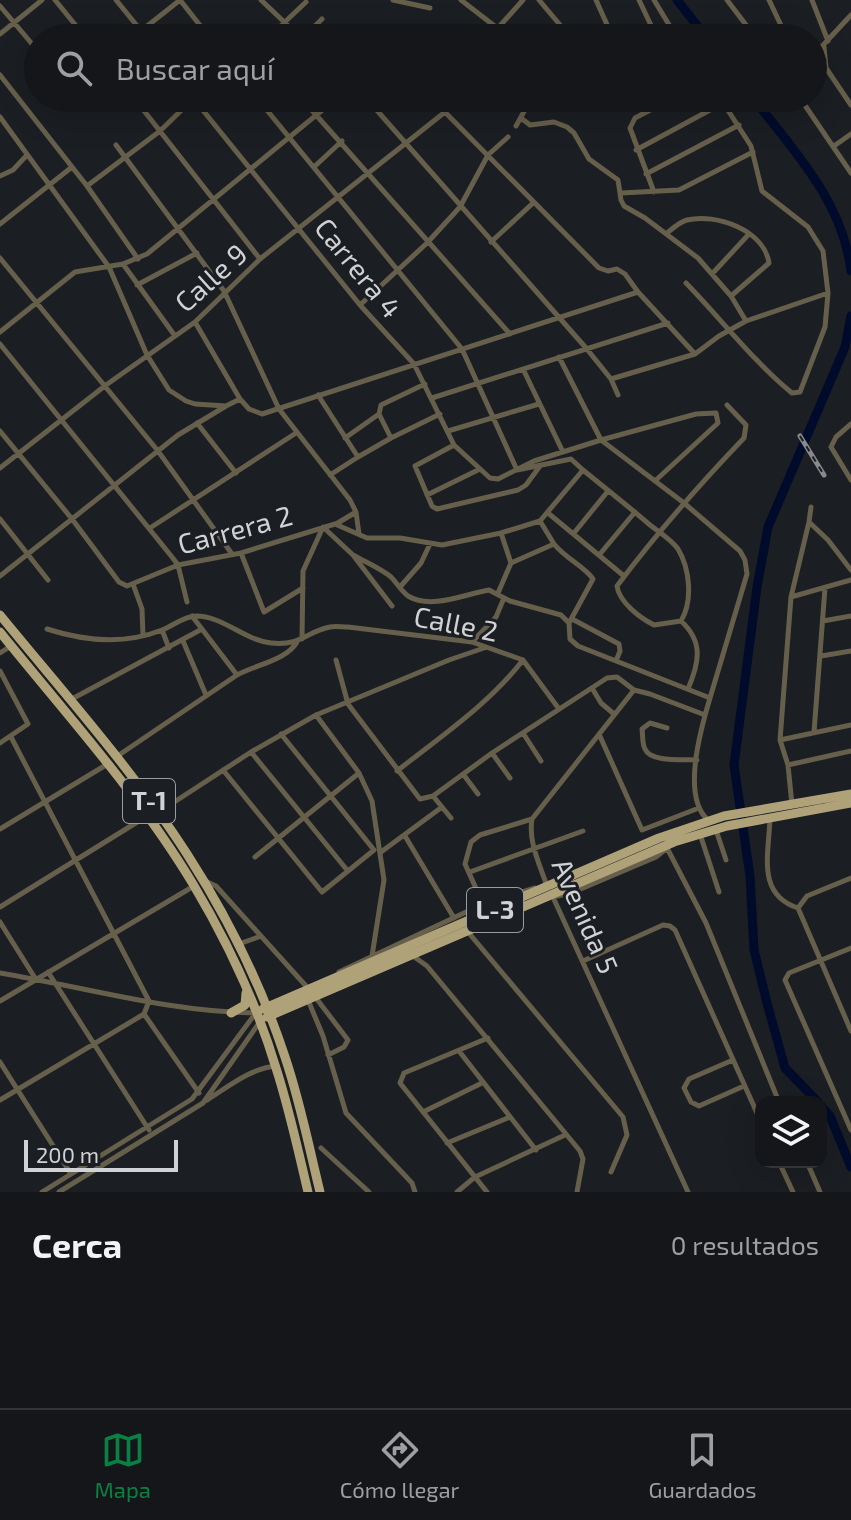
<!DOCTYPE html>
<html lang="es">
<meta charset="utf-8">
<style>
:root{--surface:#14161a;--page:#212327;--text:#f1f3f6;--muted:#9d9fa2;--line:#333539;--accent:#0b8043}
body{margin:0;font-family:"Exo 2",sans-serif;background:var(--page);color:var(--text)}
.controls{position:absolute;right:24px;bottom:24px;display:grid;overflow:hidden;border-radius:16px;box-shadow:0 8px 32px #0002}
.controls button{width:72px;height:72px;display:grid;place-items:center;padding:0;border:0;border-bottom:2px solid var(--line);background:var(--surface);color:var(--text);font:40px sans-serif}
.scale{position:absolute;left:24px;bottom:20px;width:154px;box-sizing:border-box;padding-left:8px;border:4px solid #d0d2d5;border-top:0;font-size:22px;line-height:28px;white-space:nowrap;color:#d0d2d5;-webkit-text-stroke:6px #1b1e22;paint-order:stroke}
.list{margin:0;padding:0;list-style:none}
h2{display:flex;justify-content:space-between;align-items:center;height:104px;margin:0;padding:0 32px;font-size:34px}
h2 small{font-size:26px;font-weight:400;color:var(--muted)}
.icon{flex:none;width:44px;height:44px;fill:none;stroke:currentColor;stroke-width:2;stroke-linecap:round;stroke-linejoin:round}
.map{position:relative;flex:none;width:851px;height:1192px;overflow:hidden}
.search{position:absolute;background:var(--surface);box-shadow:0 8px 32px #0002;left:24px;right:24px;top:24px;height:88px;display:flex;align-items:center;gap:20px;box-sizing:border-box;padding:0 28px;border-radius:44px;color:var(--muted);font-size:30px}
.sheet{height:216px;background:var(--surface)}
nav{display:flex;justify-content:space-around;align-items:center;box-sizing:border-box;height:112px;border-top:2px solid var(--line);background:var(--surface);font-size:22px;color:var(--muted)}
nav a{display:grid;justify-items:center;gap:4px}
nav .on{color:var(--accent)}
.map>svg:first-child{display:block}
</style>
<div class="map">
<svg width="851" height="1192" viewBox="0 0 851 1192">
<rect width="100%" height="100%" fill="#1b1e22"/>
<g fill="none" stroke-linecap="round" stroke-linejoin="round">
<path stroke="#000b2b" stroke-width="9" d="M677,0L707,38
M753,98C794,151 843,202 851,271
M818,1102L785,1068L767,1003L754,950L750,876L734,765L757,587L768,527L845,347L851,316
M821,1106L830,1116L851,1167"/>
<path stroke="#665f4b" stroke-width="5" d="M55,0L86,38
M116,0L147,38
M180,0L210,38
M261,0L301,38
M393,0L430,8
M461,0L510,38
M539,0L571,38
M596,0L613,38
M639,0L657,38
M654,0L677,38
M727,0L756,38
M769,0L787,38
M812,0L828,41
M0,6L38,51
M0,34L42,0
M132,38L180,0
M268,38L306,2
M303,38L322,19
M489,38L523,0
M667,38L675,33
M824,47L826,68L851,105
M813,56L851,15
M0,75L87,186L138,259
M79,98L87,107
M134,98L260,259
M193,98L360,305L414,364L454,445L490,478L498,479L534,461L601,440L696,414L716,413L718,423L656,480
M257,98L462,349L517,470L571,459L583,470C605,488 628,506 650,525C659,532 672,540 678,549C690,569 693,601 681,621L654,625C640,618 619,602 617,586C656,534 699,485 744,438L746,425L727,405
M301,98L510,334
M366,98L586,348L611,379L618,395
M431,98L599,268L608,271L617,269L625,274L638,292L695,354
M514,98L526,108L537,98
M800,98L851,173
M266,109L277,98
M0,117L109,267L147,355L169,390L186,401L195,404L226,406L240,399
M521,118L530,125L554,122L567,127L574,133L589,159L618,180L621,200L624,206L645,218L698,258L731,296L746,321L719,336L695,354L611,379
M516,126L526,108
M116,145L224,291L279,409L350,500L356,512L359,534
M834,146L851,134
M636,150L723,103
M314,167L342,141
M646,174L739,125
M0,176L13,170L27,155
M87,186L160,131L194,98
M654,192L630,128L635,118L673,98
M621,193L679,190L753,152
M0,224L72,167
M666,234C672,229 679,222 687,220C716,213 764,230 769,263L731,296
M491,242L533,203
M0,258L158,451L232,554
M123,264L175,336
M712,274L749,234
M686,283C722,320 752,360 792,393L800,392L825,327L828,293L823,251L808,227L762,191L751,146L720,98
M137,285L197,253
M360,305L427,243L460,207L488,155L508,137
M746,321L828,293
M195,322L240,399L249,409L262,414L638,292
M0,332L75,272L123,264L147,254L337,98
M0,344L172,557L178,565L187,602
M523,369L563,452
M318,395L358,457L391,438L440,414
M432,398L668,323
M197,423L236,473
M851,424L836,437L831,447L851,480
M0,431L72,519L119,582L127,586L178,565L241,553L335,524L367,538H400L442,545L501,533L540,521L583,470
M448,431L539,404
M345,438L379,414
M391,438L379,414L381,405L425,384
M454,445L415,466L432,506L437,509L518,490L526,485L540,466
M0,468L106,385L195,322L260,259L445,112
M330,475L358,457
M427,495L480,469
M548,513L624,576
M0,519L48,580
M809,522L811,507
M336,524L356,512
M150,528L296,433
M501,533L511,563L554,544L540,521
M574,533L608,491
M554,544C565,558 585,567 593,579L569,623
M241,553L264,612L303,588
M600,554L635,512
M353,555C365,562 380,568 391,577C397,583 401,591 408,596C431,610 465,594 489,590L510,601L561,615L569,623L570,639L578,646L710,698L747,574L745,560L740,551L684,503L601,440L559,357
M0,576L178,435L226,406
M133,584L142,609L143,636
M400,587L421,563L430,544
M498,593L511,563
M791,597L851,580
M192,616L237,675
M572,619L619,644L620,651L616,661
M681,621C704,642 699,663 688,689
M823,621L851,616
M47,629C84,641 124,645 162,630C173,626 184,616 196,616C223,616 244,640 271,643C302,646 305,632 330,627C335,626 342,627 348,627L472,642L523,660L559,709
M162,630L169,648
M302,639L303,571L323,527L353,555L392,606
M183,641L206,695
M472,642L496,617L504,598
M0,653L11,646
M821,656L851,651
M336,660L348,704L420,799L433,796L492,753L607,678L617,677L634,690L532,819C528,842 540,865 547,886
M0,671L28,724L0,743
M592,688L601,703L614,714
M634,690L650,694L705,715
M70,700L202,629
M316,715L359,773L372,801L384,880L372,956
M667,728L650,723L642,729C643,735 642,744 645,749C651,763 684,759 697,760
M814,732L825,588
M523,733L541,761
M599,734L642,830L699,808
M780,740L851,725
M251,752L347,870
M492,753L510,778
M116,757L237,675C255,665 287,660 297,642
M788,765L851,751
M223,770L322,892L374,850L281,734
M397,771C440,737 489,704 523,660
M463,774L478,794
M433,796L451,818
M792,805L788,765L780,740L791,597L809,522L828,540L851,570
M159,812L251,752L316,715L449,660L484,648
M770,818C769,854 756,894 798,908
M708,820C681,797 701,728 710,698
M0,829L106,765
M716,830L726,860
M700,834L719,892
M405,836L454,918
M667,848L706,923L779,1102
M381,852L442,807
M255,857L359,773
M470,872L583,831
M205,881L216,886L306,986
M552,895L688,1192
M558,896L576,891L656,857L666,849
M483,904L465,864L471,842L480,835L532,819
M0,907L147,816
M798,908L851,1031
M798,908L807,896L851,878
M0,922L35,978
M468,932L623,1117L627,1135L611,1172
M239,944L261,936
M851,948L789,973L785,980L851,1130
M413,956L427,966L580,1151L583,1159L577,1192
M583,961L663,925L670,926L675,930L761,1122
M48,972L149,1130
M339,972L483,904L535,888
M0,973C84,987 169,1012 255,1013
M316,998L348,1040L344,1047L328,1055
M308,1000L323,1036L346,1113L412,1183L415,1192
M0,1001L194,886
M144,1014L199,1093
M459,1051L536,1150
M733,1060L689,1079L684,1088L691,1102L699,1106L744,1086
M0,1062L71,1174
M0,1100L144,1014L149,1001L11,737
M207,1100C228,1087 251,1068 276,1066
M423,1112L482,1083
M447,1143L510,1117
M321,1148L369,1192
M779,1162L793,1192
M807,1162L820,1192
M42,1192L192,1099L255,1014
M59,1192L203,1103L259,1023
M457,1192L475,1177L565,1135
M487,1192L400,1083L404,1073L488,1038"/>
<path stroke="#afa278" stroke-width="9" d="M0,615C63,692 133,770 187,854C227,916 262,987 285,1057C300,1101 309,1147 320,1192
M0,632C66,714 139,794 193,884C227,941 257,1005 276,1068C289,1108 298,1150 308,1192
M263,1009L659,838L724,816L851,794
M231,1013L245,1005L246,993
M267,1017L674,842L727,826L851,803"/>
<defs>
<path id="rail" d="M800,436L824,475"/>
</defs>
<use href="#rail" stroke="#87898c" stroke-width="5"/>
<use href="#rail" stroke="#1b1e22" stroke-width="2" stroke-dasharray="6" stroke-linecap="butt"/>
</g>
<g text-anchor="middle" stroke-width="6" stroke-linejoin="round" paint-order="stroke">
<g fill="#1b1e22" stroke="#9a9c9f" stroke-width="2">
<rect x="123" y="779" width="52" height="44" rx="6"/>
<rect x="467" y="888" width="56" height="44" rx="6"/>
</g>
<g font-size="26" font-weight="bold" fill="#d0d2d5">
<text x="149" y="810">T-1</text>
<text x="495" y="919">L-3</text>
</g>
<g font-size="28" fill="#d0d2d5" stroke="#1b1e22">
<text transform="translate(358 268) rotate(51)" y="10">Carrera 4</text>
<text transform="translate(211 278) rotate(-42)" y="10">Calle 9</text>
<text transform="translate(235 530) rotate(-15)" y="10">Carrera 2</text>
<text transform="translate(456 624) rotate(11)" y="10">Calle 2</text>
<text transform="translate(585 916) rotate(66)" y="10">Avenida 5</text>
</g>
</g>
</svg>
<div class="controls">
<button><svg class="icon" aria-label="layers" viewBox="0 0 24 24"><path d="M12 4l9 5-9 5-9-5zM3 14l9 5 9-5"/></svg></button>
</div>
<div class="scale">200 m</div>
<div class="search"><svg class="icon" aria-label="search" viewBox="0 0 24 24"><circle cx="10" cy="10" r="6"/><path d="M15 15l6 6"/></svg>Buscar aquí</div>
</div>
<section class="sheet">
<h2>Cerca<small>0 resultados</small></h2>
<ul class="list">
</ul>
</section>
<nav>
<a class="on"><svg class="icon" aria-label="map" viewBox="0 0 24 24"><path d="M3 6l6-2 6 2 6-2v14l-6 2-6-2-6 2zM9 4v14M15 6v14"/></svg>Mapa</a>
<a><svg class="icon" aria-label="directions" viewBox="0 0 24 24"><path d="M12 3l9 9-9 9-9-9zM9 14v-3h6M13 9l2 2-2 2"/></svg>Cómo llegar</a>
<a><svg class="icon" aria-label="saved" viewBox="0 0 24 24"><path d="M7 4h10v16l-5-4-5 4z"/></svg>Guardados</a>
</nav>
